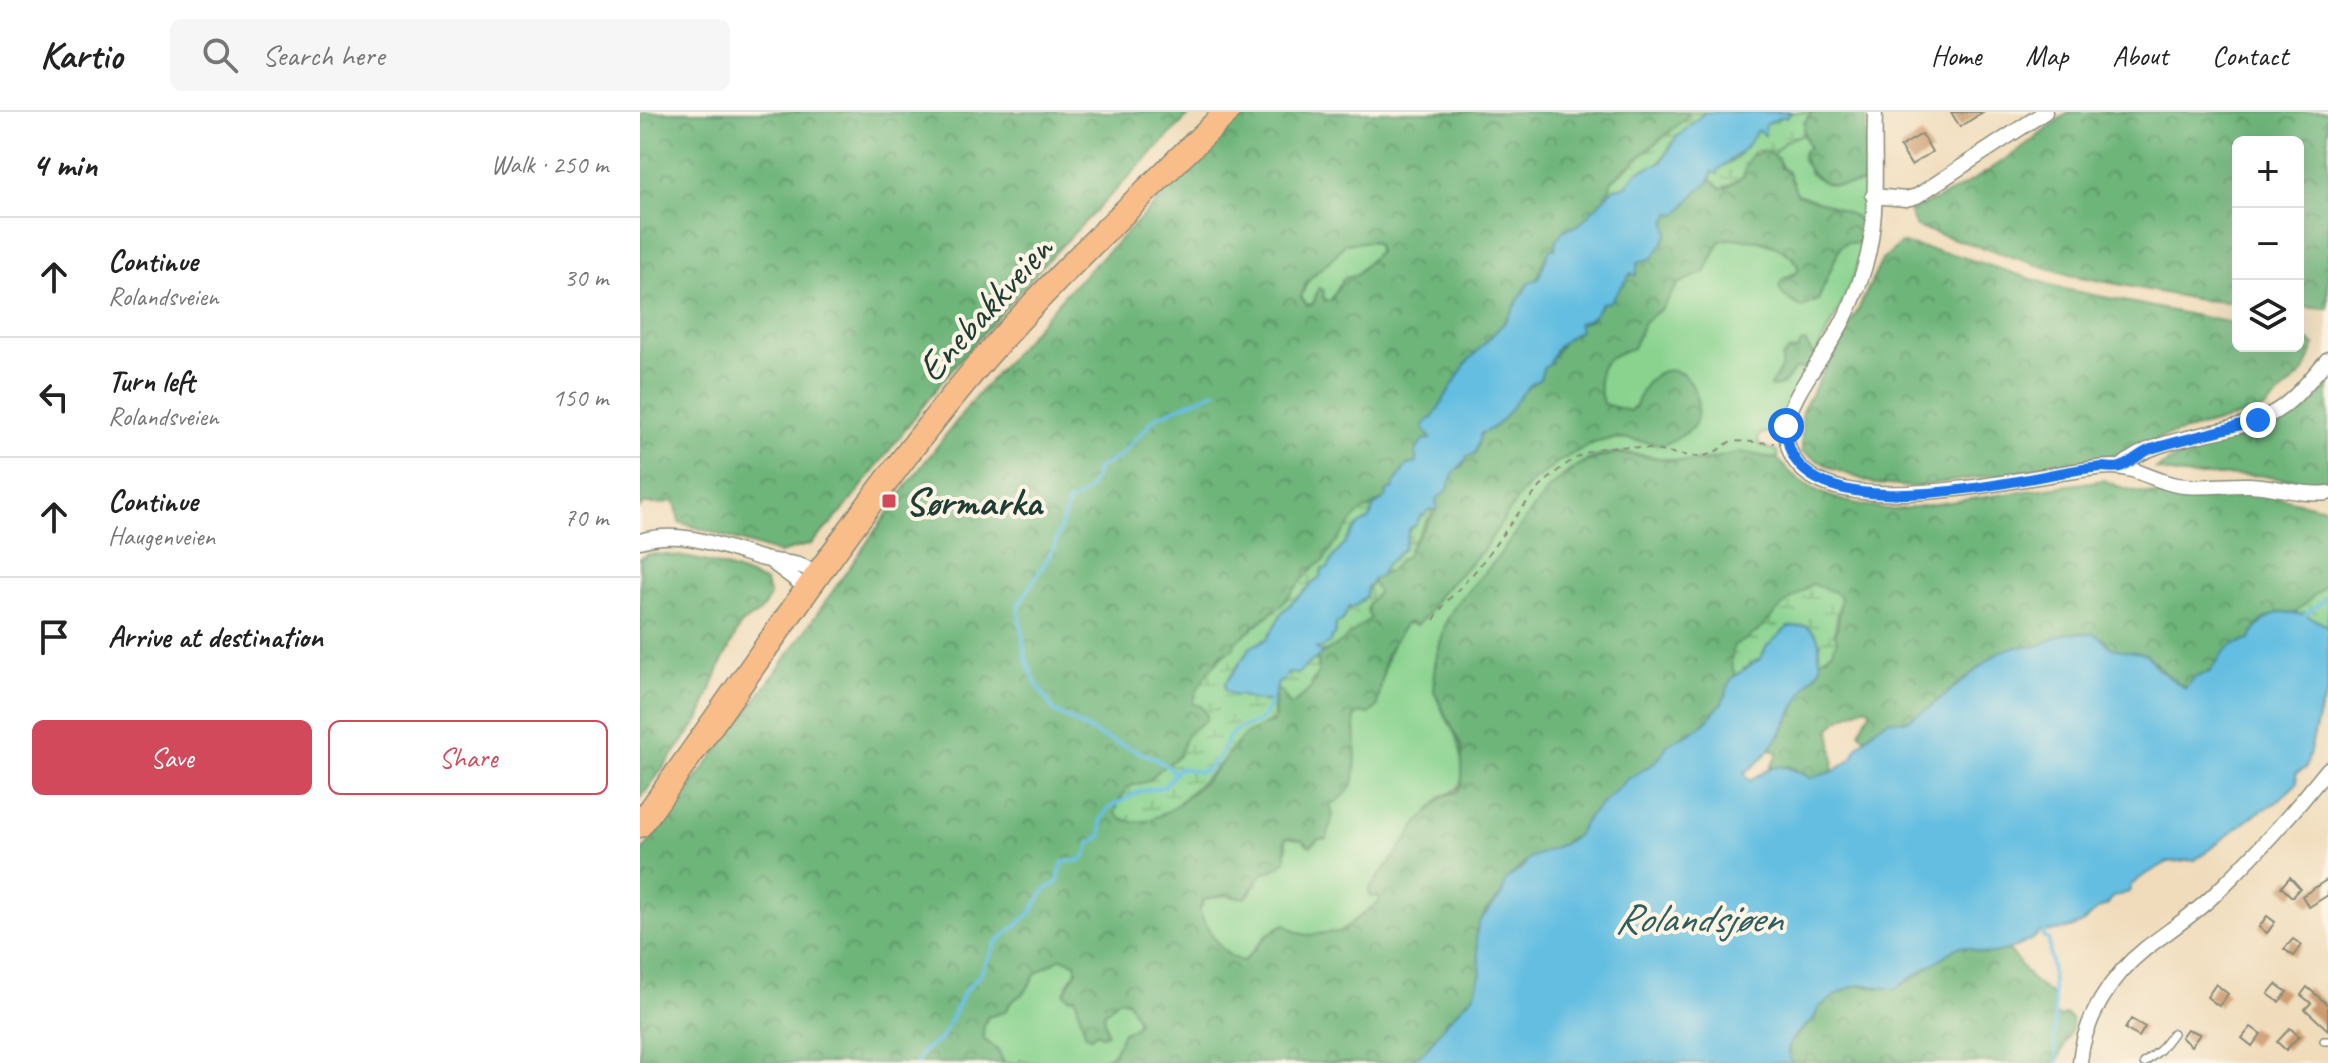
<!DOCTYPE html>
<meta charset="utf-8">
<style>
:root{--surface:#fff;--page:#f6f6f6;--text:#222;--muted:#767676;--line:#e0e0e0;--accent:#d1495b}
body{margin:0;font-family:Caveat,sans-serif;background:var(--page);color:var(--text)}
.controls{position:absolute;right:24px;top:24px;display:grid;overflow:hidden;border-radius:12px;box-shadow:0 8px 32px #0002}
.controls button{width:72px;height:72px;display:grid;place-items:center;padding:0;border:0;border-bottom:2px solid var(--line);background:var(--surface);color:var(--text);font:40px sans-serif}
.stop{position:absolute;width:24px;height:24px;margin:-18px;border:6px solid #1a73e8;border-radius:50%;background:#fff}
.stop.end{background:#1a73e8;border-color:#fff;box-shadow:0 2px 8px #0008}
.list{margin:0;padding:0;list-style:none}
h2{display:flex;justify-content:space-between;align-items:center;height:104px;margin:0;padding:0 32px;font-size:34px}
h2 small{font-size:26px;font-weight:400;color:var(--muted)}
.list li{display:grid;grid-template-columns:52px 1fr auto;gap:24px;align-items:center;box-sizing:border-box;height:120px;padding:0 32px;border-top:2px solid var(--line)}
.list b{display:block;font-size:30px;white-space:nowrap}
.list p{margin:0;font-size:26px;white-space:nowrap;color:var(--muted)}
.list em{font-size:26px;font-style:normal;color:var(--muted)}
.actions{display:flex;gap:16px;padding:24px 32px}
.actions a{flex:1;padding:18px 0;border:2px solid var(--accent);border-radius:12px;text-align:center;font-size:28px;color:var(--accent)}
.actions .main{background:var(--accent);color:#fff}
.icon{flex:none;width:44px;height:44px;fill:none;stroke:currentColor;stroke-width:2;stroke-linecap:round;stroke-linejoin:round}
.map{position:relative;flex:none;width:1688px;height:951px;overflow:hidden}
header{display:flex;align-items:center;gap:48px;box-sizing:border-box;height:112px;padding:0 40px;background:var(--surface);border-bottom:2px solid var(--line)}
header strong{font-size:38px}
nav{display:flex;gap:44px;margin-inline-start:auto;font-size:28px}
.search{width:560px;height:72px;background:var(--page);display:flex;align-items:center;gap:20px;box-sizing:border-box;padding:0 28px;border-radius:12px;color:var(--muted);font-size:30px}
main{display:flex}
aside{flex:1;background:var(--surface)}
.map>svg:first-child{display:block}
</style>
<header>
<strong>Kartio</strong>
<div class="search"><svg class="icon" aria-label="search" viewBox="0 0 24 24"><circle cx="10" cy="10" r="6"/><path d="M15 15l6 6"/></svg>Search here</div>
<nav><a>Home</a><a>Map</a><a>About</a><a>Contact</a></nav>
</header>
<main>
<aside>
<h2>4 min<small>Walk · 250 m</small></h2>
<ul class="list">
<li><svg class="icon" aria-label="ahead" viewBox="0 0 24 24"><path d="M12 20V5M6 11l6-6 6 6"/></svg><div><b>Continue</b><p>Rolandsveien</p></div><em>30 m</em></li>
<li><svg class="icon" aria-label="left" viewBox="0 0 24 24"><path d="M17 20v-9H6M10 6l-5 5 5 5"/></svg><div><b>Turn left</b><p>Rolandsveien</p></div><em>150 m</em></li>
<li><svg class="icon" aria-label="ahead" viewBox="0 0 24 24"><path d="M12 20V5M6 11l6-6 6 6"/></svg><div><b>Continue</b><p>Haugenveien</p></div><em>70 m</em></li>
<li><svg class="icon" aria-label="arrive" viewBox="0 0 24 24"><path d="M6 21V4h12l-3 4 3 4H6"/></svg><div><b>Arrive at destination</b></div></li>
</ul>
<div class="actions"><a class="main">Save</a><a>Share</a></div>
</aside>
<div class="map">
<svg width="1688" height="951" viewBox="0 0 1688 951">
<defs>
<pattern id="forest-crowns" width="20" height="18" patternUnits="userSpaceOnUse" patternTransform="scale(2)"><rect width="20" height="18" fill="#6eb57a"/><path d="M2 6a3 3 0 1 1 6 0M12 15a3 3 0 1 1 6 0" fill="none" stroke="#5a9465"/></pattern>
<pattern id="wetland-marsh" width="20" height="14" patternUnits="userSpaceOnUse" patternTransform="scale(2)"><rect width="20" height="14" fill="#89d38f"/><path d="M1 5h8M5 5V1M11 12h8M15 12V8" fill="none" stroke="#6fac76"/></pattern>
</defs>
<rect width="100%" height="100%" fill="#fcf5e5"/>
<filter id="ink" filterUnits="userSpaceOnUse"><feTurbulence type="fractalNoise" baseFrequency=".0125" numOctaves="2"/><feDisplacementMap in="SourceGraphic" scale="16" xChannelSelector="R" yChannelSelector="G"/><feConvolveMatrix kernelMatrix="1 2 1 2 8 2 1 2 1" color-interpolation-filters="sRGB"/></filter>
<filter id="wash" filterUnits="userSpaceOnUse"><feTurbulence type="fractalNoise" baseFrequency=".006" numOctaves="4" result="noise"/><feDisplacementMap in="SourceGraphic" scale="32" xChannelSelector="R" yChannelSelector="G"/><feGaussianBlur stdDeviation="1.8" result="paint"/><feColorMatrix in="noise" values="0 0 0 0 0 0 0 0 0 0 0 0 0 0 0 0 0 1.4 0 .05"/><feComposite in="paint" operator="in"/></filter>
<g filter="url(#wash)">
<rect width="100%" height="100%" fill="#f0dcbb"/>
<path fill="#89d38f" stroke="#548862" stroke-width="2" d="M1163,22L1168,31L1169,61C1187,74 1204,74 1225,70L1226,115L1207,102L1157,82L1151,67L1133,42L1145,29Z
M1101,125C1121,130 1153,135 1159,158L1143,167L1178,188L1200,135L1206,130H1224L1210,177L1174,245L1165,230L1158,238L1142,246V255L1131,274C1143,277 1149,266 1154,257L1168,256L1137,319L1120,322L1118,329L1120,334L1137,339L1138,347C1108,342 1078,349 1047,349C1025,349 1003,341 981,341C919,341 890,406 856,448C825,485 812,489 798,538C795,550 792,569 795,581C804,609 821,620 822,654C823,672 820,679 802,684L729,777L741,787L739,790L700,820C677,820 666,831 645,812L626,823L604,850C581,845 567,818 559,798L565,787L585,783L598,786L611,781L622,762L639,755L647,736L645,727L648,725L663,728L667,733L679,727L690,694L714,644V604L737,595C743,562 745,538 766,510L777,513C786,504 791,494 799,483C812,465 832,453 846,434C859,416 869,394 884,378C910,349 952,323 992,327L1041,261C1017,257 1001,272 997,295L990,299L963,292C954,258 958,246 993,236L1004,210L1022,196L1039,171L1065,160L1080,129Z
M731,129L737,132L738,140L715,164L704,166L691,188L687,189L678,177L673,192L667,193L661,185C669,157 690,155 704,132Z
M421,846L435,851L437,858L427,872L431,884L435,885L446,923L457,920L465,913L464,902L478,887L488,889L498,909L494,916L483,921C477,934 475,947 459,948L455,951H387L381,948L379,951H364L358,939L344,927L343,917L347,905L365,900L371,890L386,879L395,862Z"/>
<path fill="url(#forest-crowns)" stroke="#467957" stroke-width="2" fill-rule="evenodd" d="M3,0H552L399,157L306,264L202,400L171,432L139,441L39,410L36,393L32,389L20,392H3L0,396V5Z
M607,0H1049L1046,6L972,68L968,82L960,93L915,138L912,137L903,150L898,167L889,171L865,210L827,251L793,305L788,308L783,316L791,327L776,340L777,351L767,353L754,371V377L746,380L747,385L726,397L693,434L684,449L674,455L640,494L615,513L594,536L581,543L558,576L561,594L567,603L566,608L547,622L539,644L517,660L509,669L487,675L476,694L479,705C514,724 557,677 579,654C588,645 593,632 603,624C610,618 622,613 632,611L634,608L636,578L641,579L648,592H654L671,576L679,558L678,545L692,536L728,501V492L738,480L732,470L734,467L750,459L769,437L797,397L796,387L816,358L822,355L827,344L835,342L841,321C867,315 875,278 900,267L903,257L912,250L910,248C920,238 920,227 937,221L938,212L950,208L962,191L973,186L987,165L994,162L998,150C1017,145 1030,128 1026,108L1029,106L1030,101L1038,102L1055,81L1071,68L1086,76L1102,65L1107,45L1126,39L1138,46L1140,55L1148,60L1157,82C1178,90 1212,97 1226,115L1221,132L1206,130L1200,135L1178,188L1162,196L1143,183L1139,174L1143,167L1151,165L1159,158C1151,130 1103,122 1080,129L1065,160L1039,171L1022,196L1004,210L993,236C958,246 954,258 963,292L990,299L996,294C1001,275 1016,251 1040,261C1057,268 1064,304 1051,317C1044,324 1032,328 1024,333L975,325L954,330L918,350L885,376L843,438L799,483L787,503L777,513L766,511L746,543L737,595L730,602L721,601L714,604C716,618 717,659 713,671C709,681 698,689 690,694L693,703L687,727H678L671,734L662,728L648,725L645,727L646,748L639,755L622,762L606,786L585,783L565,787L559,798C566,816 583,847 604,849C617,835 627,820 645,812C666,831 677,819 700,820L739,790L740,787L738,784L730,785L729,777L748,754L779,710L803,684L817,680L822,673V635L794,579L796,547L806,510L816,492L855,449L909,376L942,351L976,341L1042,349H1061L1101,340L1138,347C1166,384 1210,392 1254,398L1464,368C1495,385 1541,385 1576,383C1591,383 1605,381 1620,382C1643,385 1665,393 1688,396V471L1655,501C1633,502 1619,503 1610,528C1586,532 1587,542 1572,557C1568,562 1560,563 1554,566L1548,576C1529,569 1521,555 1506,542L1481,539L1472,536L1462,526L1443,521H1426L1398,534H1387C1366,545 1344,554 1325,567C1309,577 1297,592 1281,601C1258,614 1248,605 1225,626L1219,620L1231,598L1225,595L1198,608L1190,617L1194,648L1192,660L1171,666L1149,654L1130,656L1138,641L1131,638L1134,629L1141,623L1167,572L1179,559V548L1188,544L1198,513L1201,486L1171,472L1107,529L1091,550L1095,563L1082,591L1061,615L1028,632L1020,645L1011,653L988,667L948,705L937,723L923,732L885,750L867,768L861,784L845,800L836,823L841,861L834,883L807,910L785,939L767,951H455L473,943L483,920L494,916L498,909L488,889L478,887L464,902L467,922L462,924L457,920L451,925L446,923L435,885L429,886L424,881L437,858L435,851L421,846L395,862L386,879L371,890L365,900L347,905L343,917L344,927L358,939L364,951H0V742L136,560L268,372L333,288L426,181ZM731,129L737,132L738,140L715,164L704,166L691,188L687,189L683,185L684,179L679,176L673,192L667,193L661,185C669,157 690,155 704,132Z
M1171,0H1226L1225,70C1194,77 1176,75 1162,45L1164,39L1169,36L1163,15Z
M1428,0H1688V197L1658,195V30H1598V191L1560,188L1430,163L1276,115L1269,99C1327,78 1381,39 1428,0Z
M1261,131L1316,143L1424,177L1598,212V234H1658V222L1675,233L1664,260L1623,298L1519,326L1480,342L1432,352L1272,375L1235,372L1194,357L1162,340V299L1218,198L1242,148Z
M1165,230L1174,245L1168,256L1154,257C1149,266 1143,277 1130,274L1142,255V246L1148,239L1158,238L1161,231Z
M1688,272V372C1663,375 1639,364 1614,363C1580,363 1549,368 1516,357C1538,344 1561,335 1586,328C1629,316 1662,314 1688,272Z
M9,442C51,443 88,453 126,471L130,484L120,500L101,512L80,554L59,608L0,687V446Z
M1324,834L1344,842L1369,838C1378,847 1385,862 1395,870C1412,885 1413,877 1415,903L1420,905L1426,902L1432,908V916L1417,951L1150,950L1149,934L1152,928L1174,907L1179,895C1189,888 1200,879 1211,875C1222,871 1231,877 1242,876C1249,876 1259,873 1266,870C1287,862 1301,837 1324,834Z"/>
<path fill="url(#wetland-marsh)" stroke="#548862" stroke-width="2" d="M1049,0H1065L1036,26L1018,53L1004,57L986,74L974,76L968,82L972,69L1046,6Z
M1152,0H1171L1165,9L1163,22L1145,29L1133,42C1107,31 1109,49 1102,65L1081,77L1071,67L1072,60L1096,47L1116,19H1120L1123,22L1126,12Z
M734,394L730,407C715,414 711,422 702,435C697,442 693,446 688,456L681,459V464L643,499L627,527L611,535L585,572C593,584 618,591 633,589L634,608L604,623L580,652L532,697L510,708L492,710L479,705L475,700L487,675L509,669L517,660L539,644L547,622L566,608L567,603L561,594L553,592C554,576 579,543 594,536L595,531L640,494L674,455L684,449L693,434L719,401Z
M788,398L793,399L769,437L767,444L759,448L750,459L743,460L745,454L764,436V428L771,415L776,413L781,403Z
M732,470L738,480L728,492L727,499L731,506C716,515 693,543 677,540L676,536H682L695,522L696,511L703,509L708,495L713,496L722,489Z
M1688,471V514L1665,503L1655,501Z
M1171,472L1194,480L1201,486L1194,522L1197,527L1193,539L1179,548L1177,544L1181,531L1163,514L1151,515L1127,534L1121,546C1111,549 1106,559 1095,563L1091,550L1094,533C1119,525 1130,503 1150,488C1158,482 1165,479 1171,472Z
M677,547C679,556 680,562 672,569L671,576L651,594L641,579L636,578V572C647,563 663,552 677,547Z"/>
<path fill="#63bee1" stroke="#417e8a" stroke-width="2" d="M1065,0H1152L1147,5H1141L1125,13V23L1120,19H1116C1108,39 1091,46 1078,58V62L1072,60C1070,73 1064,72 1056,81C1049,87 1044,95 1038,102L1030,101L1029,106L1026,108L1028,122L1013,146L998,150L996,164L991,161L970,190L962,191C956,201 951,209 938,211L940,219C934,222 919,232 916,237C913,241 913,245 910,248L912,250L903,257L900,267C876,278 867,315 841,321L835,342L827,344C824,353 820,353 815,360C805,374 816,373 796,387L797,397L788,398L784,404L781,403L776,413L769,417L764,436L745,454L740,463L734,467L727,475L726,484L713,496L709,495L702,509L696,511L695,524H692L691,530L682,536H676L682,542C673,549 665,553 658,562L648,561L644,568L638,571L633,589H616L600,583L595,584L585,578V572L611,535L627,527L643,499L681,464L682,457L688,456C692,445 696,442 702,435C714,420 712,415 730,407L734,394L747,385V379L754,377V372L767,353L777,351L775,341L783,328L791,327L783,316L786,310L793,305L826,251L865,210L889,171L898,167L910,137H915L916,129L923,119L940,112L974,76L986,74L997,60L1021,51L1036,26Z
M1640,500L1665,503L1688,514V581L1680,597L1666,656L1656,661L1657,671L1637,690L1614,703L1555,748L1528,750L1503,764L1491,773L1489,780L1473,785L1467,793C1455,796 1450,807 1440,812C1426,819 1414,819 1400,820C1391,831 1358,843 1344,841C1334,840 1329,833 1318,835L1255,877C1246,877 1237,874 1228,873C1209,871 1194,885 1179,895C1177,899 1176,904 1173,907C1161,921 1141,926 1151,951H767L785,939L807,910L834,883L841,861L836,823L839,810L861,784L866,768L882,756L889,746L923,732L937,723L948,705L988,667L1011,653L1020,645L1028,632L1061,615L1082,591L1092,566L1121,546L1127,534L1148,515L1166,514C1187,528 1175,534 1181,554C1177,563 1170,567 1166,575C1147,607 1135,642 1104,661L1110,669C1139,649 1141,652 1171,666L1192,660L1205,652L1213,645L1217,635L1236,616L1249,608L1265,609L1289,596L1359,540L1374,535L1398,534L1426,521L1456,522L1472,536L1506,542L1518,557L1545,577L1554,566L1570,560L1582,542L1592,533L1610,528C1616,513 1626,506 1640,500Z"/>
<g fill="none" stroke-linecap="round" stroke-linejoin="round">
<path stroke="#63bee1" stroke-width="4" d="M1665,503L1688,485
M535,660L514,646L462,625L414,599L396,571L386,548L378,494L413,438L429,390C447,383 453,376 457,357L479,345L516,305L575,280
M1404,819L1403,824C1409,828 1409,826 1409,834C1413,863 1415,898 1414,927C1414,937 1420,942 1417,951
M277,951L283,939L301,927L324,880L340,863L356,831L390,802L405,778L417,771L423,750L443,748L451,731L462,723L461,707L469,696L501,679L524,675L539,656C550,656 558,664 569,656C580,647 583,635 590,624C602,607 621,623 631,589"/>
</g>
<g id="blocks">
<path fill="#cd9b70" d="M1311,0H1343L1320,15Z
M1282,22L1292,40L1271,53L1260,35Z
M1650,765L1660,776L1652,785L1641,775Z
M1688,767V783L1669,795L1662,784Z
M1627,804L1635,810L1627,821L1619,815Z
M1653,827L1662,833L1654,844L1644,837Z
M1576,872L1588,882L1579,894L1567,885Z
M1636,872L1647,880L1639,890L1628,882Z
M1667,875L1688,893V918L1665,897L1671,891L1661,883Z
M1491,907L1505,915L1499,925L1485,917Z
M1611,915L1621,922L1612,934L1602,926Z
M1650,916L1659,924L1646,938L1637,930Z
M1547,917L1560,922L1551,934L1541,925Z"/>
</g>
</g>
<g filter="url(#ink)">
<use href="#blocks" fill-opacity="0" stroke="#888c78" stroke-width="2"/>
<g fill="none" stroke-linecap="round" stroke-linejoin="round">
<defs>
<path id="service" d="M1684,929H1688
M1504,951L1520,938L1533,921"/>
<path id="minor" d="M1235,0C1233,52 1240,107 1224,157C1217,180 1207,203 1195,224C1180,249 1145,292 1146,320C1152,434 1410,354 1473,355C1495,355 1515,369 1537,373C1561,377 1585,372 1610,373C1636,374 1662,384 1688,381
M1233,84L1266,87L1277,84L1405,0
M1481,355C1515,322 1588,325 1631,302C1654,290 1671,266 1688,247
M0,429C44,416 83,436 124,447C145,452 160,449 178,463
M129,448L168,477
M1440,951C1443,908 1472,863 1505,837C1528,819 1552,804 1573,784C1614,744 1653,701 1688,657"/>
<path id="primary" d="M0,713C107,566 206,414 322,273C402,175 497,89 587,0"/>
</defs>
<use href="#service" stroke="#888c78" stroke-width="10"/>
<use href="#minor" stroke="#888c78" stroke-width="17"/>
<use href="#primary" stroke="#888c78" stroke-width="27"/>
<path stroke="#888c78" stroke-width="2" stroke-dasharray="6 6" stroke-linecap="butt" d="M794,508C805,488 822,475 837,457C869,417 905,351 958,337C991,329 1028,343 1062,345L1075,340L1091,329L1134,331"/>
<use href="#service" stroke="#fff" stroke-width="7"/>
<use href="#minor" stroke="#fff" stroke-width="14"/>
<use href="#primary" stroke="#f8bd89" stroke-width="24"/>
</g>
</g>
<g fill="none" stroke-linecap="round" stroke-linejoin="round" filter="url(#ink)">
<path stroke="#1a73e8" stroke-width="10" d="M1146,314C1146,422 1358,372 1420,361C1434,358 1448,356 1462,355C1467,355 1476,357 1480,355C1488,353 1500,341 1511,337C1546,326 1583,319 1618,308"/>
</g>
<rect fill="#d1495b" stroke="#fcf5e5" stroke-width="3" x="241" y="381" width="16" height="16" rx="4"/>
<g text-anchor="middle" stroke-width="8" stroke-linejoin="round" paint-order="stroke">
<g font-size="40" fill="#1f3d34" stroke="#fcf5e5">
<text transform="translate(344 196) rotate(-48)" y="14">Enebakkveien</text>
</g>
<g font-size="40" font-weight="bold" fill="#1f3d34" stroke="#fcf5e5" text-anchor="start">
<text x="265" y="403">Sørmarka</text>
</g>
<g font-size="42" font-style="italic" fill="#305d5f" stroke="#fcf5e5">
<text x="1058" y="820">Rolandsjøen</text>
</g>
</g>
</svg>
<div class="controls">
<button>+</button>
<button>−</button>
<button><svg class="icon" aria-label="layers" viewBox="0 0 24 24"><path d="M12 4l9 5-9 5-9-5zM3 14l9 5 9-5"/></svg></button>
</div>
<div class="stop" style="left:1146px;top:314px"></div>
<div class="stop end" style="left:1618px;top:308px"></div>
</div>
</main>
